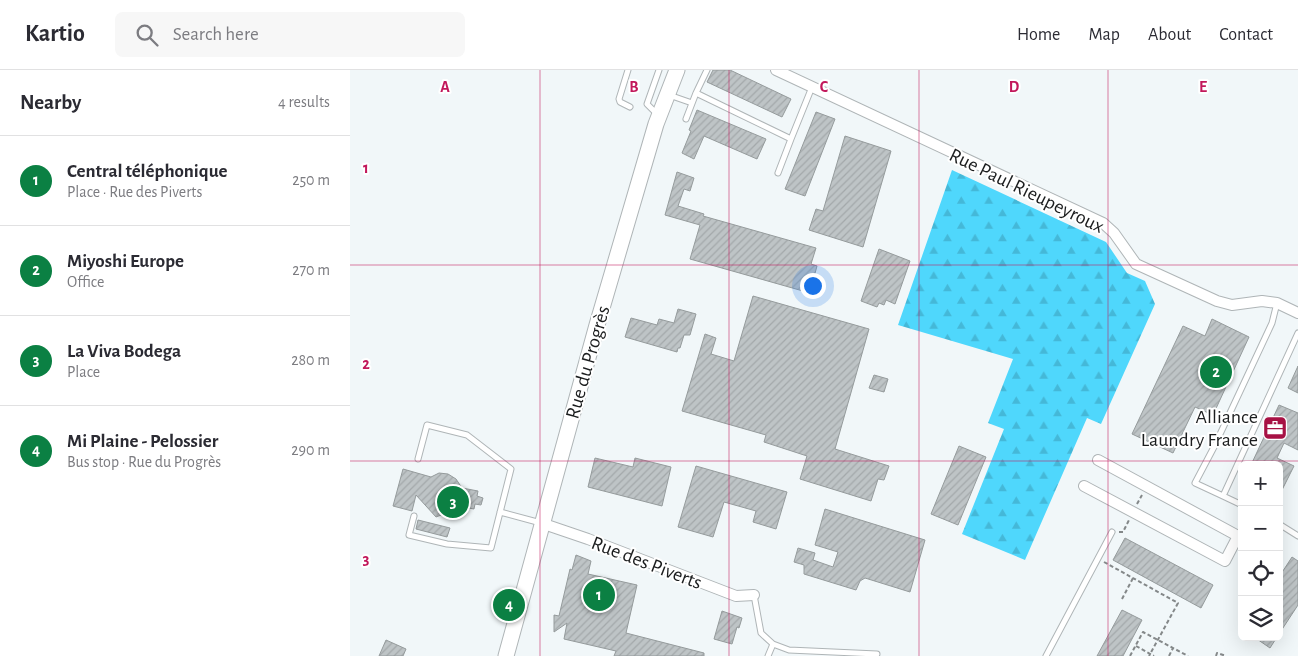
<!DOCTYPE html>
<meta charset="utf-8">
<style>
:root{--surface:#fff;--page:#f7f7f7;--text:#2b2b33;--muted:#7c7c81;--line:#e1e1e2;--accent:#0b8043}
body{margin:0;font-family:"Alegreya Sans",sans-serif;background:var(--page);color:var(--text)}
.controls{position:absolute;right:15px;bottom:15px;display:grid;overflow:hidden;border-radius:8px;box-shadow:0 5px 20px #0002}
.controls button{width:45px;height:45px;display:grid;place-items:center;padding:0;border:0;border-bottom:1px solid var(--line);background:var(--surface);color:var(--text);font:25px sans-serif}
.you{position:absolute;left:462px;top:215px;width:18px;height:18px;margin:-12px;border:4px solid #fff;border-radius:50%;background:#1a73e8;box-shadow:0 0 0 8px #1a73e833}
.badge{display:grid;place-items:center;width:32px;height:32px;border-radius:50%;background:var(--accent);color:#fff;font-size:16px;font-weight:700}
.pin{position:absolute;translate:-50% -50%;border:2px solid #fff;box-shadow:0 1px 5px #0006}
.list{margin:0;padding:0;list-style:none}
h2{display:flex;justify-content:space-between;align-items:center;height:65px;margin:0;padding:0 20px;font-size:21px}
h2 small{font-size:16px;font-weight:400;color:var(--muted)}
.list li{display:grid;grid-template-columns:32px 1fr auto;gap:15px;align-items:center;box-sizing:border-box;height:90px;padding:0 20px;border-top:1px solid var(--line)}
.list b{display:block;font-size:19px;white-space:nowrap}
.list p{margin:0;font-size:16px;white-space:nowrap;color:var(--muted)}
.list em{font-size:16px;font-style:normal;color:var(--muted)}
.icon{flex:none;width:28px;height:28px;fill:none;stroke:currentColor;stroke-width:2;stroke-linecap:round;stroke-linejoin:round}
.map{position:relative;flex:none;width:948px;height:586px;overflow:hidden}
header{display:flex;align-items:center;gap:30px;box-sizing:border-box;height:70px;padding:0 25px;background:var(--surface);border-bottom:1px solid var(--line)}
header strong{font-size:24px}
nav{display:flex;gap:28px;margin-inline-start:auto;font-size:18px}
.search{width:350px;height:45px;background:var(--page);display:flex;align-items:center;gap:12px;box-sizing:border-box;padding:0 18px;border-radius:8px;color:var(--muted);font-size:19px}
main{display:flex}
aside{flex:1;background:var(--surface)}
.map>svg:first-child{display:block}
</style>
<header>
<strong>Kartio</strong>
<div class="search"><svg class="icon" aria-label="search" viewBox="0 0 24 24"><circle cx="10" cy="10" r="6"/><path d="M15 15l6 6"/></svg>Search here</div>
<nav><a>Home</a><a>Map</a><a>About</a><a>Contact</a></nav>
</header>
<main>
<aside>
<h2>Nearby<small>4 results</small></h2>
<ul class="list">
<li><span class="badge">1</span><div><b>Central téléphonique</b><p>Place · Rue des Piverts</p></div><em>250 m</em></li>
<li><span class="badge">2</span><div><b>Miyoshi Europe</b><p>Office</p></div><em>270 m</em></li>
<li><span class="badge">3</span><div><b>La Viva Bodega</b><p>Place</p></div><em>280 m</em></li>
<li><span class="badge">4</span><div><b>Mi Plaine - Pelossier</b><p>Bus stop · Rue du Progrès</p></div><em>290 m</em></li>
</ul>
</aside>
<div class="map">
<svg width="948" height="586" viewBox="0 0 948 586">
<defs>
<pattern id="forest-firs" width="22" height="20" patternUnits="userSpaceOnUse" patternTransform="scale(1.25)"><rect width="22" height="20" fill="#4fd7fc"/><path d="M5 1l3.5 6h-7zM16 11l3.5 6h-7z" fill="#44b8d8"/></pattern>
<pattern id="building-hatch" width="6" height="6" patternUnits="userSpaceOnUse" patternTransform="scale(1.25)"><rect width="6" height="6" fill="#bec4c6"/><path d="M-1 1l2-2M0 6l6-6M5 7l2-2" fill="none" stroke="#a3a8aa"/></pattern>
</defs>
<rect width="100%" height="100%" fill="#f1f7f9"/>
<path fill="url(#forest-firs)" d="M602,100L756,172L777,203L795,211L805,234L751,354L737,348L675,490L612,464L654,359L638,353L663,289L548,255Z"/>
<path fill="url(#building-hatch)" stroke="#959b9c" d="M363,0H380L441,29L432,47L357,12Z
M347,40L416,69L407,89L354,66L344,89L332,83L341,61L339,60Z
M466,42L485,49L455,126L435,119Z
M495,66L541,81L513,177L459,160L466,139L473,141Z
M327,102L344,108L340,121L334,119L328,136L354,144L353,146L466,178L461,194L467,196L464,207L458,205L453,221L340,189L350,155L315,145Z
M529,179L560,191L545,234L536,230L534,235L529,233L527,237L511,231Z
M403,226L519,259L485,379L539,396L534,410L528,409L521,431L450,409L457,386L414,372L416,365L332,341L355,264L366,268L361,284L384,291Z
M328,239L346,244L340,265H334L330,278H328L327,282L275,267L281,248L307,255L309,249L324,253Z
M862,249L899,267L863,345L845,337L823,383L782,364L833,256L855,266Z
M948,296V323L938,318Z
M524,305L538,309L534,322L519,318Z
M929,335L948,343V380L934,373L927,388L944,396L929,426V395H901Z
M609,376L636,387L608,455L581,444Z
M245,388L283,397L285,388L321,397L312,436L238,417Z
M346,396L437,422L426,459L403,452L406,441L374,432L363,467L328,457Z
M53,399L81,407L89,403L98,404L106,409L112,418L128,421L127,426L133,428L131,435L125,434L124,439L107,436L104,440L86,447L66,425L62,441L43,436Z
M475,439L575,470L560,522L515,508L510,511L506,520L454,504V495L444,492L448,478L465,483L463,490L483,497L488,482L465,475Z
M68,450L100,458L97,467L66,459Z
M775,468L863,515L851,538L763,490Z
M226,485L241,491L238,504L287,515L276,563L354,583V586H264L266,581L214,569L217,553L204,562V545L209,546L220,499L222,500Z
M942,487L948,491V535L929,564V507Z
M772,540L792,550L773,586H747Z
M372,541L392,548L389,558L387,557L382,574L364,569Z
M904,567H927L920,578Z
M36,570L56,579L53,586H29Z"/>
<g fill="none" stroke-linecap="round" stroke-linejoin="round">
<defs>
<path id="lane" d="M278,0L269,29L270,32L280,37
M357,0L346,23L441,69L462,17
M319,25L342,33
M308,42L304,41L297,34L309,0
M336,49L346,23
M428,103L441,69
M873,426L845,413L864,377L922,253L927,233
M892,435L873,426L948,263
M150,442L191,453
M64,446L59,465L97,474L141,478L161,399L117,365L77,355L68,389
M929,454L948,466
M404,525L411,563L423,574L418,586
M423,574L439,580L527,584
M696,586L762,462"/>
<path id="street" d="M426,0L753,153L764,163L786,194L867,231L882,235L912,231L927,233L948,243
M734,416L875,491L888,466L748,390
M191,453L238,469L386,526L404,525"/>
<path id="secondary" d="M156,586L247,255L306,54L327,0"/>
</defs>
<use href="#lane" stroke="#afb5b7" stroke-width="7"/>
<use href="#street" stroke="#afb5b7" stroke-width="12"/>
<use href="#secondary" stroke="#afb5b7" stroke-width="17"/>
<path stroke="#848889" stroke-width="2" stroke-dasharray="4 2.5" stroke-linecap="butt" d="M787,434L792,425
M769,462H773L779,450
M754,492L828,533L799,586
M772,529L783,508
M786,576L804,586
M780,586L793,562L838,586
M819,586L823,578
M866,586L867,583L876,586"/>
<use href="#lane" stroke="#fff" stroke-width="5"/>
<use href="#street" stroke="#fff" stroke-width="10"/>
<use href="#secondary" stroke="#fff" stroke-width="15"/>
</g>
<path fill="none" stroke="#c2185b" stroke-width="1" stroke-opacity="0.55" d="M190,0V586M379,0V586M569,0V586M758,0V586M0,195H948M0,391H948"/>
<defs>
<symbol id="office-square" viewBox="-11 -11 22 22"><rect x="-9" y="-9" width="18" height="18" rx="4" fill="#a71144" stroke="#fff"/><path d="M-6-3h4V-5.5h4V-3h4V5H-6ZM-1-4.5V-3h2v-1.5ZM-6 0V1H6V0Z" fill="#fff"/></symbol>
</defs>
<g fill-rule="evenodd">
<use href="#office-square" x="911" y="344" width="28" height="28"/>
</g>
<g text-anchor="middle" stroke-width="4" stroke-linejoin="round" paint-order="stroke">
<g font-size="20" fill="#1b1d1e" stroke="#fff">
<text transform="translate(677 120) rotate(26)" y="7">Rue Paul Rieupeyroux</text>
<text transform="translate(237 292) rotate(-74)" y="7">Rue du Progrès</text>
<text transform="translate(297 492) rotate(21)" y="7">Rue des Piverts</text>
</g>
<g font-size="20" fill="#1b1d1e" stroke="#fff" text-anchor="end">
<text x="908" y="353">Alliance<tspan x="908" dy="23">Laundry France</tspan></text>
</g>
</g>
<g font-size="16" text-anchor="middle" font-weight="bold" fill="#c2185b" stroke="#fff" stroke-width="4" stroke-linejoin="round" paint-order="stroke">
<text x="95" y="22">A</text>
<text x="284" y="22">B</text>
<text x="474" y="22">C</text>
<text x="664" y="22">D</text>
<text x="853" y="22">E</text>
<text x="16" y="103">1</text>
<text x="16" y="299">2</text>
<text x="16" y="494">3</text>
</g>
</svg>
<div class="controls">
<button>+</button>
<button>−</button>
<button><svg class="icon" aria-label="locate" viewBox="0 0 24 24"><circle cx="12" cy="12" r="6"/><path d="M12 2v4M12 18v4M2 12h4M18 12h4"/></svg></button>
<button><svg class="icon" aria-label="layers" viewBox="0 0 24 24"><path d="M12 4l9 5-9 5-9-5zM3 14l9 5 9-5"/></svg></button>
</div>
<div class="you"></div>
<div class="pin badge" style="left:249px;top:525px">1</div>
<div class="pin badge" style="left:866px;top:302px">2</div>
<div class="pin badge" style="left:103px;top:432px">3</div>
<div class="pin badge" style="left:159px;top:535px">4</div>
</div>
</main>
